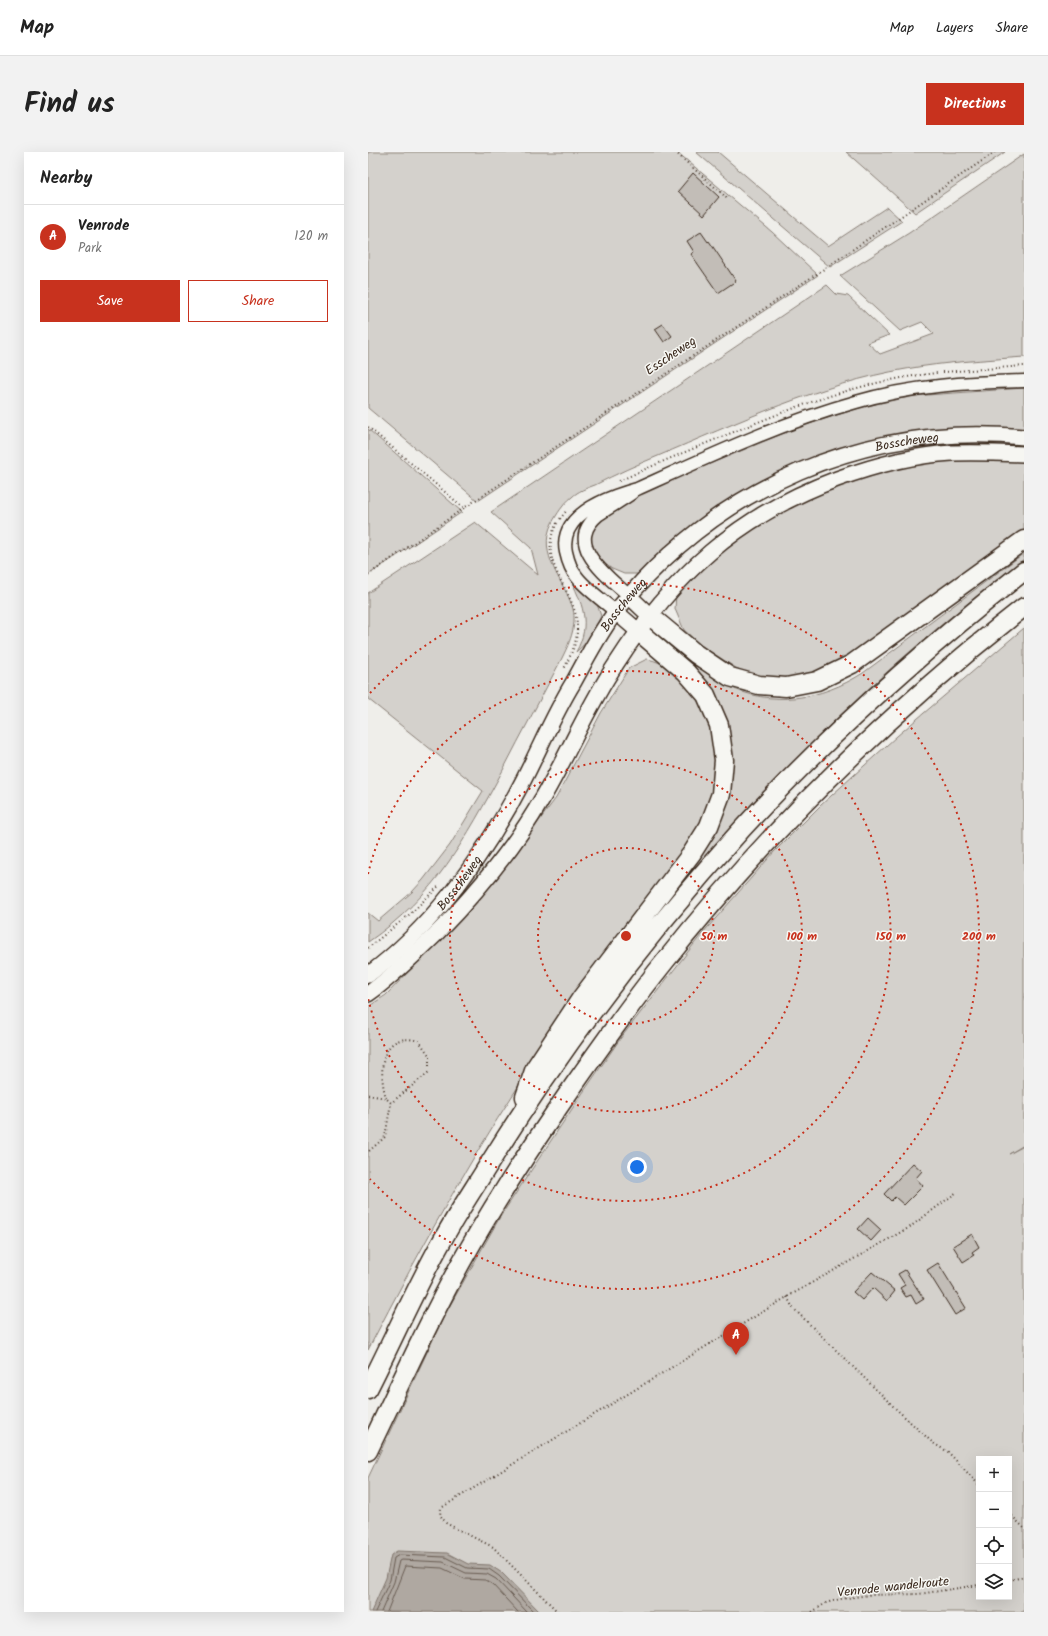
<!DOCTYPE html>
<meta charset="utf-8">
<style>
:root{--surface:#fff;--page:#f2f2f2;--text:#222;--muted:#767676;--line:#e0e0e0;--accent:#c8321e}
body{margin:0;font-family:Kalam,sans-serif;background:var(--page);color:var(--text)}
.controls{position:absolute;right:12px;bottom:12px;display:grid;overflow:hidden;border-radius:0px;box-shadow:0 4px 16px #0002}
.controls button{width:36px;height:36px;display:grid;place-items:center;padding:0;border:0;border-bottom:1px solid var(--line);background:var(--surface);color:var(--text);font:20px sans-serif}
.you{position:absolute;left:269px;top:1015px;width:14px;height:14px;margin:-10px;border:3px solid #fff;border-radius:50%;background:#1a73e8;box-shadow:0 0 0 6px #1a73e833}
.badge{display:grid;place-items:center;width:26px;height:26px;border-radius:50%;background:var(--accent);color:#fff;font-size:13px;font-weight:700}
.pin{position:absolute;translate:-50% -33px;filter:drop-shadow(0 1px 2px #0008)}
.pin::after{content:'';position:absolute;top:21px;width:14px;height:12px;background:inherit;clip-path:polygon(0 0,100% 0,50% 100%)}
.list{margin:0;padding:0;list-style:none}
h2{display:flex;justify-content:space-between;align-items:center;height:52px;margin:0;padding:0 16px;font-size:17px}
h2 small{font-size:13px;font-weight:400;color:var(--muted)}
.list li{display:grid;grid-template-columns:26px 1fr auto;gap:12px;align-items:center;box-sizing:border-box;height:64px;padding:0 16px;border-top:1px solid var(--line)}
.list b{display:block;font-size:15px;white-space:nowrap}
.list p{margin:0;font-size:13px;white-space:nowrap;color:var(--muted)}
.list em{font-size:13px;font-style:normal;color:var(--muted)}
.actions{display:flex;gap:8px;padding:12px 16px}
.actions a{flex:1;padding:9px 0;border:1px solid var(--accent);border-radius:0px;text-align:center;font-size:14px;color:var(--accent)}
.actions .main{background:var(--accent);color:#fff}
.icon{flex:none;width:22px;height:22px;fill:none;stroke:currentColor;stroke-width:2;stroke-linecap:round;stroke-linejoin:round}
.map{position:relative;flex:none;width:656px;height:1460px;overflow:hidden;border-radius:0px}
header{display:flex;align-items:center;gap:24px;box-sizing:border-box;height:56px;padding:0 20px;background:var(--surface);border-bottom:1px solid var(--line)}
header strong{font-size:19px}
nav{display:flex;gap:22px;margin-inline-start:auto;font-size:14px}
.intro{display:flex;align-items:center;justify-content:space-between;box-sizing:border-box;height:96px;padding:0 24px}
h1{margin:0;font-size:28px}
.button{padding:10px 18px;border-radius:0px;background:var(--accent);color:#fff;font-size:14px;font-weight:700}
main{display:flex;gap:24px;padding:0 24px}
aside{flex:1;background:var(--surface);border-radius:0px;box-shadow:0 4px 16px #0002}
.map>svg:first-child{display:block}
</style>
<header>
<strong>Map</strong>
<nav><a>Map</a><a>Layers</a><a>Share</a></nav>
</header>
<div class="intro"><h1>Find us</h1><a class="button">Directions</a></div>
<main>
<aside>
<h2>Nearby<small></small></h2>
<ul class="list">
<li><span class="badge">A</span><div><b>Venrode</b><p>Park</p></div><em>120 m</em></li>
</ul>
<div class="actions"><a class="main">Save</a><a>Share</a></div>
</aside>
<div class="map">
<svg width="656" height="1460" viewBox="0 0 656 1460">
<rect width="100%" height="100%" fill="#efeeea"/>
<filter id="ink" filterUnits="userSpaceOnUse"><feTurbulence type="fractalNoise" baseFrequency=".025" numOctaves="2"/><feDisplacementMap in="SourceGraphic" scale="8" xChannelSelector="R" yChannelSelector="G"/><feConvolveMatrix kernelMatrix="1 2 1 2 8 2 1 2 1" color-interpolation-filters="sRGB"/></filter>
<g filter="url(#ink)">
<path fill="#d4d1cc" stroke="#887e75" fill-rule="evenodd" d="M0,0H309L404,80L450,123L110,349L0,256Z
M328,0H350L460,94L519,55L534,69L462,115Z
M478,0H637L547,61Z
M656,2V205C617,208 577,210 538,217C454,231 368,271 290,304C268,313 248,322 227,333C219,336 210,339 204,345C195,352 189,362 184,371C168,403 197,429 205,457C209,475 201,492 193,508C174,544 154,581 135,618C97,688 68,743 0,790V761L10,769L44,740L55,728L82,693L115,639L0,547V441L107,370L170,423L163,396L123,360L459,133L468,142L480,144L521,183L500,191L512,202L566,182L554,170L532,179L472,124L541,81Z
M656,236V281L450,305L390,331L368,343L306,390L285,411L269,422H256L244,417L224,403L220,395L224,376L249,354L274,340L428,276L494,255L545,244Z
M0,277L94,360L0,423Z
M573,307H656V386L491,507L440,530L386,524L368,516L334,494L316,478L307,457L308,442L340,410L403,363L498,321Z
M656,401V407C583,463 513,522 448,587C395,641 345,697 294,753L362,624L322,512C335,515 346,527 358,533C403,556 453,548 495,521Z
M201,424L228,449L233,464L221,488L208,500C224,471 214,451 201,424Z
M656,476V993L641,1002L656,994V1460H0V1326L76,1164L132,1065L214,942L252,887L333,783L406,700L453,653L529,584ZM611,1307H641V1445H611Z
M279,507C296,510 307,520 318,533C350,569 357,624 336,668C332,677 326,686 321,694C274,761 224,826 178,893C111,990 54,1093 0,1198V855L18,843L83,776L142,708L188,646L233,561L261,516Z"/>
<path fill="#afa8a1" stroke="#81766d" d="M29,1399L79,1401L100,1412L122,1413L134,1421L172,1460H3L18,1426L23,1403Z"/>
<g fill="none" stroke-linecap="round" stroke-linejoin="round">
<path stroke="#695c52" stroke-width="1" d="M7,1460L22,1428L26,1406L31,1403L77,1405L99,1416L121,1417L131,1424L166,1460
M13,1460L26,1430L31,1409L33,1408L75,1410L98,1421L119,1422L128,1427L159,1460
M19,1460L37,1414L74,1416L97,1427L117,1428L124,1432L150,1460"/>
</g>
<path fill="#c2bdb7" stroke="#3b2a1e" d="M325,21L351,45L336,63L310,39Z
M333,80L340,90L341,89L368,129L350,141L323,102L326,100L319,89Z
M295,172L304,184L296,190L287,177Z
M545,1011L554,1019L548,1026L555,1034L536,1053L527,1045L523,1049L516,1042Z
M500,1066L513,1078L503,1089L490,1077Z
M604,1082L611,1095L604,1100L606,1103L595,1110L585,1094Z
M570,1111L598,1156L587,1163L559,1118Z
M537,1118L556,1147L548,1152L543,1143L538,1145L532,1136L537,1133L530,1122Z
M504,1120L527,1139L519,1149L505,1136L494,1148L485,1140Z"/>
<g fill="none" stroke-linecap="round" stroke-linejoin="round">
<defs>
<path id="minor" d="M261,444C241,425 194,393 230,363C241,355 253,349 264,341
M248,460C237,450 217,436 209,425C203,418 200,409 198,400C190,362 240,345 269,337C340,305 412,271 488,250C542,234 600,230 656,229"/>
<g id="major">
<path d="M261,444L281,463"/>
<path d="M248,460L270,479"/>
<path id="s1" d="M0,823C67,773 117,702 155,629C172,596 186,562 205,531C219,506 232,479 250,457C350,334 498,270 656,285"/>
<path d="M0,842C25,824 46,803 68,782C108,741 146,697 174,647C200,603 219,555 248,512C305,423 369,364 469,327C505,314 545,303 584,301C608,300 632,301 656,302"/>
</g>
<path id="highway" d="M281,463L328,502L362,525L391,533L418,535L449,529L484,512L656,388
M157,945L167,916L214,845L324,701L341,674L353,642L356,608L351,573L338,543L318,520L270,479
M0,1237C25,1188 47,1137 74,1089C88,1063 105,1038 121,1012C195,893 280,781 374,677C460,583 556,498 656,419
M0,1299C32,1233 62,1165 99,1100C130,1045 165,992 201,940C231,897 261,854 294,813C399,680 523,559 656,455"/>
</defs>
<use href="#minor" stroke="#3b2a1e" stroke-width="15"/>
<use href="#major" stroke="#3b2a1e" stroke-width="18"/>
<use href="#highway" stroke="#3b2a1e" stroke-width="21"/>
<path stroke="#3b2a1e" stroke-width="2" stroke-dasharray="1 3" stroke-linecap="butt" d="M307,0L359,46
M575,220L656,214
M0,275L96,356L462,113L627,0
M251,329C290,311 329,295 368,279C434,252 498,228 569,221
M192,367L199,358
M189,371C167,411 208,437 209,473C210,490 203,502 196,517
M0,423L96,356
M0,796L42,762L70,735
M0,943L18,946L23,951L17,985L0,1000
M18,946C10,919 12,878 51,889L61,903V920L23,951
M419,1145L425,1156L527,1256L565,1291L580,1300L611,1333
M641,1361L656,1376
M641,1428L656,1425
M190,1460L125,1395L87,1376L78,1371L72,1363L73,1356L419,1145L542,1075L589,1040
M444,1460L458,1451L472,1447L501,1443L551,1442L611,1433"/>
<use href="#minor" stroke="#f6f6f2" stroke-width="12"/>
<use href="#major" stroke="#f6f6f2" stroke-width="15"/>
<use href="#highway" stroke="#f6f6f2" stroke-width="18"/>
</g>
</g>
<g fill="none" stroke="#c8321e" stroke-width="2" stroke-dasharray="2 4">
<circle cx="258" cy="784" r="88"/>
<circle cx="258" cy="784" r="176"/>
<path d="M0 722A265 265 0 1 1 0 846"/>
<path d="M2 541A353 353 0 1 1 2 1027"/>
</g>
<g text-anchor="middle" stroke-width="3" stroke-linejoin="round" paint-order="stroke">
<g font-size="13" fill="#3b2a1e" stroke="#f6f6f2">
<text transform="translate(302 203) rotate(-34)" y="5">Esscheweg</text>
<text dy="5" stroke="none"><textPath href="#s1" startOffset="789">Bosscheweg</textPath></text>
<text dy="5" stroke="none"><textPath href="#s1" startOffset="454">Bosscheweg</textPath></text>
<text dy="5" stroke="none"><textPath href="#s1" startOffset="130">Bosscheweg</textPath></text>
<text transform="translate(525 1434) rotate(-6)" y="5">Venrode wandelroute</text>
</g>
</g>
<circle cx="258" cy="784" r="6" fill="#c8321e" stroke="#f6f6f2" stroke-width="2"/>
<g font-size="12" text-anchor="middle" font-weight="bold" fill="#c8321e" stroke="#f6f6f2" stroke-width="3" stroke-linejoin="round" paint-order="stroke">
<text x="346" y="788">50 m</text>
<text x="434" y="788">100 m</text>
<text x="523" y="788">150 m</text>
<text x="611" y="788">200 m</text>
</g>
</svg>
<div class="controls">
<button>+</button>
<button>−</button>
<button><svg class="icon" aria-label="locate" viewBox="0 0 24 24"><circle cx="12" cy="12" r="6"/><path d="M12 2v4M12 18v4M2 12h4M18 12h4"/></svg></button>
<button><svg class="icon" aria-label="layers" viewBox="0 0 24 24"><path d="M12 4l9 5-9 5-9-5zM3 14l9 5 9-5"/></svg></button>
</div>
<div class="you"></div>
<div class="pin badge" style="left:368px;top:1203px">A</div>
</div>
</main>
